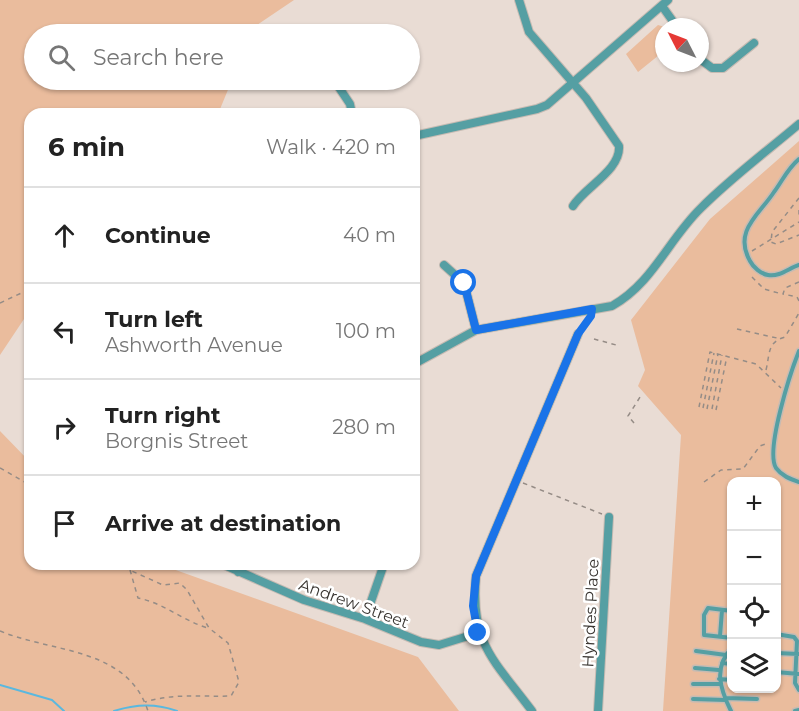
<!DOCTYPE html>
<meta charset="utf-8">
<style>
:root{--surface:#fff;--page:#f2f2f2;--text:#222;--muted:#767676;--line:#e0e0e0}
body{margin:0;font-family:Montserrat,sans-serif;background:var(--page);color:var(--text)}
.controls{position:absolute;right:18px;bottom:18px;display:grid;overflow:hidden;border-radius:12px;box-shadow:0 2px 4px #0004}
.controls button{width:54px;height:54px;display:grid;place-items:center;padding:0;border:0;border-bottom:2px solid var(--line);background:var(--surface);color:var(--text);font:30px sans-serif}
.compass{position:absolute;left:655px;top:18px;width:54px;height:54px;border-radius:50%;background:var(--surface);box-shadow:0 2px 4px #0004;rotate:312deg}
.stop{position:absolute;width:18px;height:18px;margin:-14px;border:4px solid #1a73e8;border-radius:50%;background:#fff}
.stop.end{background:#1a73e8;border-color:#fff;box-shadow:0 2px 6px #0008}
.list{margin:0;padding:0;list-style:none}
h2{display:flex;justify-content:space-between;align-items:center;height:78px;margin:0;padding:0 24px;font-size:26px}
h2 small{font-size:20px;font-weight:400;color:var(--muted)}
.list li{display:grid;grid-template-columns:39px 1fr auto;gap:18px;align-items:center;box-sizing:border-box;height:96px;padding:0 24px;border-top:2px solid var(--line)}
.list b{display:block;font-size:22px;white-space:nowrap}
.list p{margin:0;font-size:20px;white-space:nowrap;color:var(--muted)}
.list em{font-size:20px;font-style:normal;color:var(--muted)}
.icon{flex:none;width:33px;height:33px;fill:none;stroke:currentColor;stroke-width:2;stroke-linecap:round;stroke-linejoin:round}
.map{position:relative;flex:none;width:799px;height:711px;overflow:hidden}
.search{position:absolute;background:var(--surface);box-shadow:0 2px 4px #0004;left:24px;top:24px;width:396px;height:66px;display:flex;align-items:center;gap:15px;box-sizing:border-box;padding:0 21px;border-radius:33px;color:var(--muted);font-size:22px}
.panel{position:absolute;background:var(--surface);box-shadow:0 2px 4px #0004;left:24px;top:108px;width:396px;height:462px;border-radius:18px}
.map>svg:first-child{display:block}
</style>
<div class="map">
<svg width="799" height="711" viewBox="0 0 799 711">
<rect width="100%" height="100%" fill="#e9dcd4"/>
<path fill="#eabc9d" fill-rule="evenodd" d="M0,0H294L254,27L251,34H34V80H232L218,114H30V310L0,355Z
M658,25L665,27L664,51L638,72L626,54Z
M799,141V711H663L681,435L638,386L645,370L631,320L710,219ZM732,482H776V688H732Z
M0,431L30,462V564H159L418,657L459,711H0Z"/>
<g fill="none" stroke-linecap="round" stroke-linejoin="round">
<path stroke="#5ab8df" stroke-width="2" d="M0,685L52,700L64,711
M114,711C135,704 156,703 177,711"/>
<defs>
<path id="lane" d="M799,159C787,169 783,180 774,192C759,215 733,231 750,261C753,267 761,274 768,275C780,277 789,268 799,265
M799,351C791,371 765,450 776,468C782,476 790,479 799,482
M732,611L708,608L704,615V635L732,638
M776,634L794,637L797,641L795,683L799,690
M720,636L722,610
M696,651L726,655
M776,653L799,654
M722,663L732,664
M695,668L719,670
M776,672L799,674
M719,679L732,680
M693,684H721
M725,698L757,699
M693,699L726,700
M731,711C720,689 713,667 732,648
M795,711L799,710"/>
<path id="street" d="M519,0L529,32L586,98L619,146C621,170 585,187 573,206
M662,6L677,27
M700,59L712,68H723L754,43
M334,80L350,104L352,114
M414,136L537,109L547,105L668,0
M444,265L464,283L476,330
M414,364L476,330L612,306C653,283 668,240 701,208C731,178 767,151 799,124
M222,564L304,600L365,619L421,642L439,645L478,633
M238,572L248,564
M365,619L384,564
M532,711C494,660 470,644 476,576L578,334
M598,711L609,517"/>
</defs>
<use href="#lane" stroke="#c6bbb3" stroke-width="7"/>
<use href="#street" stroke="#c6bbb3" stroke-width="10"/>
<path stroke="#958c86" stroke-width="1.5" stroke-dasharray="4.5 4.5" stroke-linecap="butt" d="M799,198L772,232L771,242L776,244L799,235
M799,210V218
M752,251L799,222
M752,277L764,289L782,294
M799,282L785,288L783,294L797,297L799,301
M0,303L30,289
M583,327L589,318
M737,329L777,338
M594,339L620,346
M766,370C770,354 767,342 785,337L799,313
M699,407L710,352L756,364L781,388
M703,408L714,353
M707,409L718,354
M712,409L722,355
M716,410L727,356
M634,423L628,416L642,394
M0,468L30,485
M704,482L721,470L743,469L760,446L768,443
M523,483L602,514
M116,564L163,585L180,583L187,590L209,628L228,643L239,682L231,696C201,697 174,693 145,702
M130,570L138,598C164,603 183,621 208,628
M0,631C53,653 127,647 148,711"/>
<use href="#lane" stroke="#559fa3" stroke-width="4"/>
<use href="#street" stroke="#559fa3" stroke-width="8"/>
</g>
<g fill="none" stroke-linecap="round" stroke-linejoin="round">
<path stroke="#1a73e8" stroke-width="8" d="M464,283L476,330L592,309L591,316L578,334L476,576L473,606L478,633"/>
</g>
<g text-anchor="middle" stroke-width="5" stroke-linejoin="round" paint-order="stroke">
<g font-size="16" fill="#393531" stroke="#fff">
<text transform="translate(354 603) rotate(20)" y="6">Andrew Street</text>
<text transform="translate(590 613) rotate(-87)" y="6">Hyndes Place</text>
</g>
</g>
</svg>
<div class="controls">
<button>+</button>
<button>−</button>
<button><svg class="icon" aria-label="locate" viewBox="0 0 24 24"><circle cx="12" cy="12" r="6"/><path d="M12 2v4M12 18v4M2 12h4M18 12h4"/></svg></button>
<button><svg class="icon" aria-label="layers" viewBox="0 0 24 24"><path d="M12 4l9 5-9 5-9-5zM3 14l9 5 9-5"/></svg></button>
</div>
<svg class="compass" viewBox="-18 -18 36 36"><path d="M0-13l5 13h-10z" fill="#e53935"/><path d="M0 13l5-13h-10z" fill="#767676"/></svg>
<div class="stop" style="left:464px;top:283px"></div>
<div class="stop end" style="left:478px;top:633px"></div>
<div class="search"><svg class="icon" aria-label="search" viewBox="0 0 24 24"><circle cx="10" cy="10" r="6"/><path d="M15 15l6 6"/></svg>Search here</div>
<section class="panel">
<h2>6 min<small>Walk · 420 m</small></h2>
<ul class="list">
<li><svg class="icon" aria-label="ahead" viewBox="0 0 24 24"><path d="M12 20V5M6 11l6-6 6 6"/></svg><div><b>Continue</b></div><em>40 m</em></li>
<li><svg class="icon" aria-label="left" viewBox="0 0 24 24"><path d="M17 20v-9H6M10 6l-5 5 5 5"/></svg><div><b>Turn left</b><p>Ashworth Avenue</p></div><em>100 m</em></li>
<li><svg class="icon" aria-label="right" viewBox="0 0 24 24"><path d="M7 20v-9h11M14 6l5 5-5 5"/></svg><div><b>Turn right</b><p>Borgnis Street</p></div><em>280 m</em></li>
<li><svg class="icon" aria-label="arrive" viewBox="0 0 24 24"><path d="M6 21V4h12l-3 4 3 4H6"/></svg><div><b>Arrive at destination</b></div></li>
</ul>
</section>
</div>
